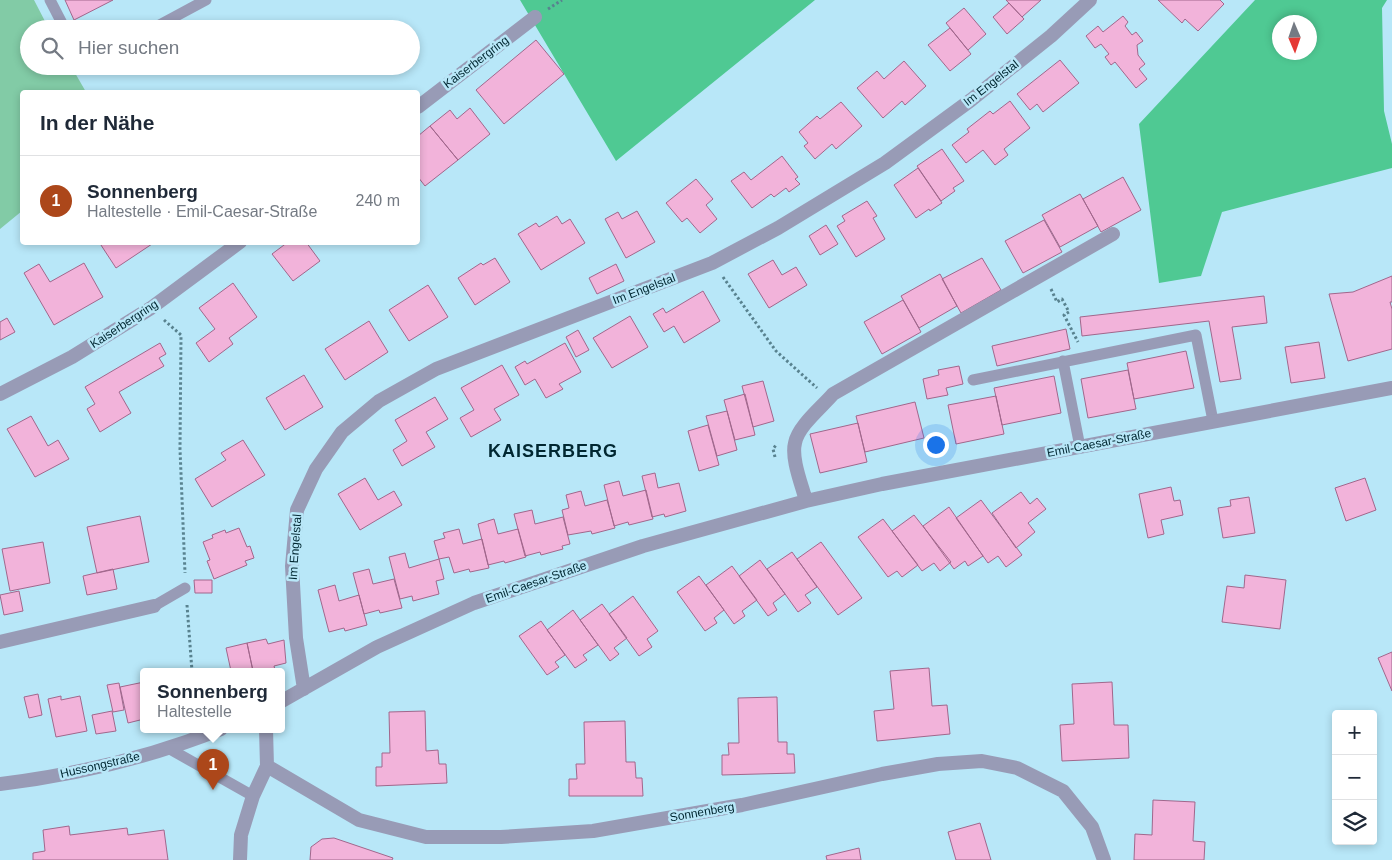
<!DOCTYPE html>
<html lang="de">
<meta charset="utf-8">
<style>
:root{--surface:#fff;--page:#f6f6f7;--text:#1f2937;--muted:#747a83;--line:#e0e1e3;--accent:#ac471a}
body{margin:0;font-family:Arial,sans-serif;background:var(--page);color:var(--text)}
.controls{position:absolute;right:15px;bottom:15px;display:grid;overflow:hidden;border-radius:5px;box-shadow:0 2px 8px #0003}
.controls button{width:45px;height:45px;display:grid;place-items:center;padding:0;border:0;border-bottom:1px solid var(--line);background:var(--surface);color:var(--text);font:25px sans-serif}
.compass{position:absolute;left:1272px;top:15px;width:45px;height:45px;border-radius:50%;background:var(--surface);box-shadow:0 2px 8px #0003;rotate:178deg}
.you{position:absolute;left:935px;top:444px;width:18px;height:18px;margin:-12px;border:4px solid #fff;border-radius:50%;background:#1a73e8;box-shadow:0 0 0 8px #1a73e833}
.badge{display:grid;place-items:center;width:32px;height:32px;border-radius:50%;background:var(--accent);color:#fff;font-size:16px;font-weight:700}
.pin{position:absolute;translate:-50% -41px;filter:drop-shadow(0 1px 2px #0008)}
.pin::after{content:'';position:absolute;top:26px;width:18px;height:15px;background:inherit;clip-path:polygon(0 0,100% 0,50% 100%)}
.popup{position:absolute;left:140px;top:668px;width:145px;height:65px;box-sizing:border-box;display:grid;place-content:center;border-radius:5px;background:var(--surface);filter:drop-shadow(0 1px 4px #0005);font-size:16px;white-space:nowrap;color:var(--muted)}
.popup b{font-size:19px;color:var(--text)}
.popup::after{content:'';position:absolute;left:50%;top:100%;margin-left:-10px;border:10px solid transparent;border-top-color:var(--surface)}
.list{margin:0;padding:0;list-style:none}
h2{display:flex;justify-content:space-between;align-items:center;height:65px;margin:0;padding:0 20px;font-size:21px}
h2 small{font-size:16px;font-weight:400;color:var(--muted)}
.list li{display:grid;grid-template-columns:32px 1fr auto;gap:15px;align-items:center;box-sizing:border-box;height:90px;padding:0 20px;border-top:1px solid var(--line)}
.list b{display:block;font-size:19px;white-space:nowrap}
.list p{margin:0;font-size:16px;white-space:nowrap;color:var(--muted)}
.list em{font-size:16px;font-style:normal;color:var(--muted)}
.icon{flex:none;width:28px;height:28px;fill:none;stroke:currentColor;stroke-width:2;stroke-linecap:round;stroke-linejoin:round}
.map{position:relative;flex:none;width:1392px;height:860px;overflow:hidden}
.search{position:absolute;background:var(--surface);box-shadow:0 2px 8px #0003;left:20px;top:20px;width:400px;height:55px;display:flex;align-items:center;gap:12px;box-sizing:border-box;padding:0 18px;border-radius:28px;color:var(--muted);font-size:19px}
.panel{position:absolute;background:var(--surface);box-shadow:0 2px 8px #0003;left:20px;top:90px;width:400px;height:155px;border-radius:5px}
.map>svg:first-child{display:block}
</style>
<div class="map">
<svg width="1392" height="860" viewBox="0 0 1392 860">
<rect width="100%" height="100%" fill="#b8e7f8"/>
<path fill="#82cba6" d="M0,0H34L49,29H29V66H71L86,92H22V211L0,229Z"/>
<path fill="#4fc993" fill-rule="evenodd" d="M520,0H815L616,161Z
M1255,0H1387L1382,8L1384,111L1392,144V168L1222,212L1201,276L1159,283L1139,124ZM1280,22H1310V52H1280Z"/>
<path fill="#f2b3da" stroke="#a1678c" d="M65,0H113L74,20Z
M1006,0H1041L1022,17Z
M1158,0H1220L1224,4L1198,31L1185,19L1182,23Z
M1009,3L1024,19L1007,34L993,17Z
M964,8L986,34L968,50L946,23Z
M1123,16L1128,22L1125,26L1132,35L1136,32L1143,41L1137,45L1138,55L1145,64L1139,69L1147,79L1136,88L1115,62L1111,65L1105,57L1109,54L1101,44L1095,48L1086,36L1098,26L1103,32Z
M950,28L971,54L950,71L928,45Z
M536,40L564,74L504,124L476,90Z
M1060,60L1079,83L1043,112L1037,104L1030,110L1017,94Z
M904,61L926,86L905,105L902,101L883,118L857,88L877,71L884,79Z
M1010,101L1030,128L1004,149L1008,155L995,165L983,150L966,163L952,145L969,132L967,129L990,111L993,114Z
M841,102L862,126L836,149L832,144L815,159L804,146L808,143L799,132L817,116L820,119Z
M470,108L490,134L458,160L430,126L450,110L457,119Z
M430,126L458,160L425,186L418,177V136Z
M942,149L964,181L953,188L955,191L941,201L917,166Z
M782,156L798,177L795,179L800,184L789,192L786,188L774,197L771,194L752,208L731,181L744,172L751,180Z
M918,168L942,203L930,211L929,209L916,218L894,185Z
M1123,177L1141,210L1101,232L1083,199Z
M696,179L713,199L706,205L717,219L700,233L687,218L682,222L666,203Z
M1080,194L1098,226L1060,247L1042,215Z
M867,201L877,216L873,218L885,239L856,257L837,226L845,221L842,216Z
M637,211L655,242L626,258L605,219L618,212L622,219Z
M557,216L562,224L570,219L585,243L541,270L518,234L536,223L539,227Z
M1044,220L1062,252L1023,273L1005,241Z
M826,225L838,244L820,255L809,236Z
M99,242H155L116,268Z
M288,242H306L320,261L293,281L272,254Z
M495,258L510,282L475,305L458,278L481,263L483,265Z
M982,258L1001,290L961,313L942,279Z
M773,260L782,275L796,267L807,285L769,308L748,274Z
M84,263L103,297L54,325L24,273L39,264L50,282Z
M616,264L624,281L597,294L589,278Z
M940,274L957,306L919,328L901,296Z
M1392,276V302H1390L1392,309V349L1348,361L1329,294L1353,292Z
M233,283L257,317L229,338L233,344L209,362L196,343L215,329L199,308Z
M428,285L448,317L409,341L389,310Z
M703,291L720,321L684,343L674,326L664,332L653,314L663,308L666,313Z
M1264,296L1267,323L1232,327L1241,379L1220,382L1209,321L1082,336L1080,317Z
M903,300L921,332L882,354L864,322Z
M630,316L648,347L612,368L593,338Z
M7,318L15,332L0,340V322Z
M369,321L388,352L345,380L325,349Z
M1066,329L1070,349L997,366L992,346Z
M578,330L589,350L576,357L566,337Z
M1319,342L1325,378L1291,383L1285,347Z
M160,343L166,354L159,358L164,366L119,392L131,413L100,432L87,409L95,404L85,387Z
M565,343L581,372L559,384L563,389L546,398L535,379L525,385L515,367L525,361L527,364Z
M1186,351L1194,388L1134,399L1127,363Z
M502,365L519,395L494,409L501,420L471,437L460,418L474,410L461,388Z
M959,366L963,384L946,388L948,395L927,399L923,379L939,375L938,370Z
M1128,370L1136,409L1088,418L1081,379Z
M304,375L323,407L285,430L266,398Z
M1054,376L1061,413L1002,425L994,388Z
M763,381L774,421L753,427L742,386Z
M745,394L755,435L735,440L724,400Z
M996,396L1004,434L956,444L948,405Z
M435,397L448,419L426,432L435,447L402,466L393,450L407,441L395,420Z
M915,402L924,438L865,452L856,416Z
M727,411L737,450L717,456L706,416Z
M31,416L48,446L58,440L69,459L35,477L7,429Z
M858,423L867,462L820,473L810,434Z
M708,425L719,465L699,471L688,431Z
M243,440L265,475L212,507L195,479L226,460L221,453Z
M655,473L658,488L679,483L686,511L665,517L664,514L652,517L642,476Z
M365,478L378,500L394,491L402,505L360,530L338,494Z
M1365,478L1376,510L1346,521L1335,488Z
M619,481L623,496L646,490L653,519L629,525L628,522L614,526L604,485Z
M1171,487L1174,501L1180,500L1183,515L1161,520L1164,534L1148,538L1139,494Z
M581,491L585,506L607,500L615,528L592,534L591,531L568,535L562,510L569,508L566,495Z
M1021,492L1030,504L1037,498L1046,509L1028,523L1035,532L1016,548L992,513Z
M1249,497L1255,533L1223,538L1218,508L1231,506L1230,500Z
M981,500L1022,555L1006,567L998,556L988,563L956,518Z
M949,507L983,556L968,566L965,561L954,569L923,526Z
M532,510L535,524L563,517L570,544L562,546L563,549L541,555L540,552L525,556L514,514Z
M914,515L951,562L940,571L934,563L922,571L892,531Z
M140,516L149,562L97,573L87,527Z
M494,519L498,534L518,529L526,557L505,563L504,561L488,565L478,524Z
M883,519L918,565L902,577L897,571L888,577L858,537Z
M239,528L247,547L250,546L254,558L245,561L247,565L214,579L207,561L210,560L203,542L213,538L212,535L225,530L226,533Z
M459,529L463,544L482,539L489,568L470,572L469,569L454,573L449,557L439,559L434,541L445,538L443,533Z
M43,542L50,583L10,591L2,549Z
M821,542L862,598L838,615L797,559Z
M792,552L817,587L805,595L811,603L798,612L767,569Z
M405,553L409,568L439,559L444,579L436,581L439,594L413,601L412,596L400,599L389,557Z
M760,560L785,594L773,603L777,610L768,616L739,576Z
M732,566L757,600L742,611L745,616L734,624L706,585Z
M113,569L117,589L87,595L83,576Z
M369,569L373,584L394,579L402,608L380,613L379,610L364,614L353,573Z
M1245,575L1286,580L1280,629L1222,622L1227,586L1244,588Z
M699,576L724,610L714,618L717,623L705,631L677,592Z
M194,580H212V593H195Z
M335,585L339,601L359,595L367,625L345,631L344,628L329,632L318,590Z
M19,591L23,611L4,615L0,595Z
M633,596L658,631L647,639L652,647L639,656L609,614Z
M602,604L627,638L614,648L619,654L610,661L580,620Z
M573,610L598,645L583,655L587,660L575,668L547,630Z
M541,621L565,655L555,662L559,667L547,675L519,636Z
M266,639L268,644L284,640L286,663L274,666L275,670L253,671L247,643Z
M247,643L253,671H231L226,648Z
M1392,652V691L1378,658Z
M929,668L932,706L947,705L950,734L877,741L874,711L894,709L890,671Z
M144,682V719L128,723L120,687Z
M1112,682L1114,725H1128L1129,758L1062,761L1060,725L1074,724L1072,684Z
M119,683L124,710L113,712L107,685Z
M38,694L42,715L29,718L24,697Z
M61,696V700L80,696L87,731L56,737L48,699Z
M777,697L778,742H787V754H794L795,773L722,775V755H729L728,743H739L738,698Z
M112,711L116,731L96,734L92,715Z
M425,711L426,751L438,750L439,764H446L447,783L376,786V767H382V753H390L389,712Z
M625,721L626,762H635L636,778H642L643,796H569V779H577L576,764H585L584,722Z
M1153,800L1195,802L1193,841L1205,842L1204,860H1134L1135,834L1152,835Z
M980,823L991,860H956L948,832Z
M69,826L70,835L127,828L128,835L164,830L168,860H33V853L45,851L43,830Z
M334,838L393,858L392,860H310L311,847L322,839Z
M859,848L861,860H827L826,856Z"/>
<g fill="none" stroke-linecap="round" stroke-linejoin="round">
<path stroke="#58828f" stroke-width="3" stroke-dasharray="2.5 2.5" stroke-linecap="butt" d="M548,9L562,0
M723,277L776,351L817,388
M1051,289L1057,302L1062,299L1069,312L1064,315L1078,342
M164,320L181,335L180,449L185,573
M775,457L773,449L776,445
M187,605L192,671"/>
<path stroke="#989bb6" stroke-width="11" d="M50,0L65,29
M152,29L206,0
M1063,361L1080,447
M973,380L1196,335L1213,421
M154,606L185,588
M168,748L253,796"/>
<path stroke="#989bb6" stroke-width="14" d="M418,107L535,17
M0,394L72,357L151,308L240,242
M806,501C802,485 791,459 795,443C798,426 822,407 833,394L1113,234
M0,642L154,606
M304,689L296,638L292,566L297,510L316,469L342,432L379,401L436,369L712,263L778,228L885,163L971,100L1051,36L1090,0
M282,701L377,647L474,603L643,546L806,501L882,484L1392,388
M267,766L359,820L426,837H501L593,831L742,805L882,774L938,764L982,761L1017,768L1063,791L1092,827L1104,860
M0,784C75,775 151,757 221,729
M240,860L241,835L253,796L267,766L266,729"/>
</g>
<g text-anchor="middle" stroke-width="5" stroke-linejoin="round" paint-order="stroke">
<g font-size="12" fill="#012731" stroke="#b8e7f8">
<text transform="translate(476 62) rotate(-37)" y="4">Kaiserbergring</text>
<text transform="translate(991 83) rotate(-38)" y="4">Im Engelstal</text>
<text transform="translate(644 289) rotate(-21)" y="4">Im Engelstal</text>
<text transform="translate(124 324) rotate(-33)" y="4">Kaiserbergring</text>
<text transform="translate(1099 443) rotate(-11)" y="4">Emil-Caesar-Straße</text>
<text transform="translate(295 547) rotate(-86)" y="4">Im Engelstal</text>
<text transform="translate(536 582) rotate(-19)" y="4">Emil-Caesar-Straße</text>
<text transform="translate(100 765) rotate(-13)" y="4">Hussongstraße</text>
<text transform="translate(702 812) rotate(-10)" y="4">Sonnenberg</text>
</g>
<g font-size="18" font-weight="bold" letter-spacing="1" fill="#012731" stroke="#b8e7f8">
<text x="553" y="457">KAISERBERG</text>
</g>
</g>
</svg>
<div class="controls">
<button>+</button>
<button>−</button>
<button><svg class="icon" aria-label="layers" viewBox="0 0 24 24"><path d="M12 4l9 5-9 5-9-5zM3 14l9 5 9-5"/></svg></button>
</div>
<svg class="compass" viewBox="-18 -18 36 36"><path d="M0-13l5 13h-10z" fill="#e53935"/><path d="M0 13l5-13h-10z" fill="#747a83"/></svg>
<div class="you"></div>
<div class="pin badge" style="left:213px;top:790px">1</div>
<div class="popup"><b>Sonnenberg</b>Haltestelle</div>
<div class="search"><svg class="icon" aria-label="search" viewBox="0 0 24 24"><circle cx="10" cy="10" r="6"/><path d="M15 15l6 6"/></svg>Hier suchen</div>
<section class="panel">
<h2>In der Nähe<small></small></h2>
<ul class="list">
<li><span class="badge">1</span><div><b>Sonnenberg</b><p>Haltestelle · Emil-Caesar-Straße</p></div><em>240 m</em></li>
</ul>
</section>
</div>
